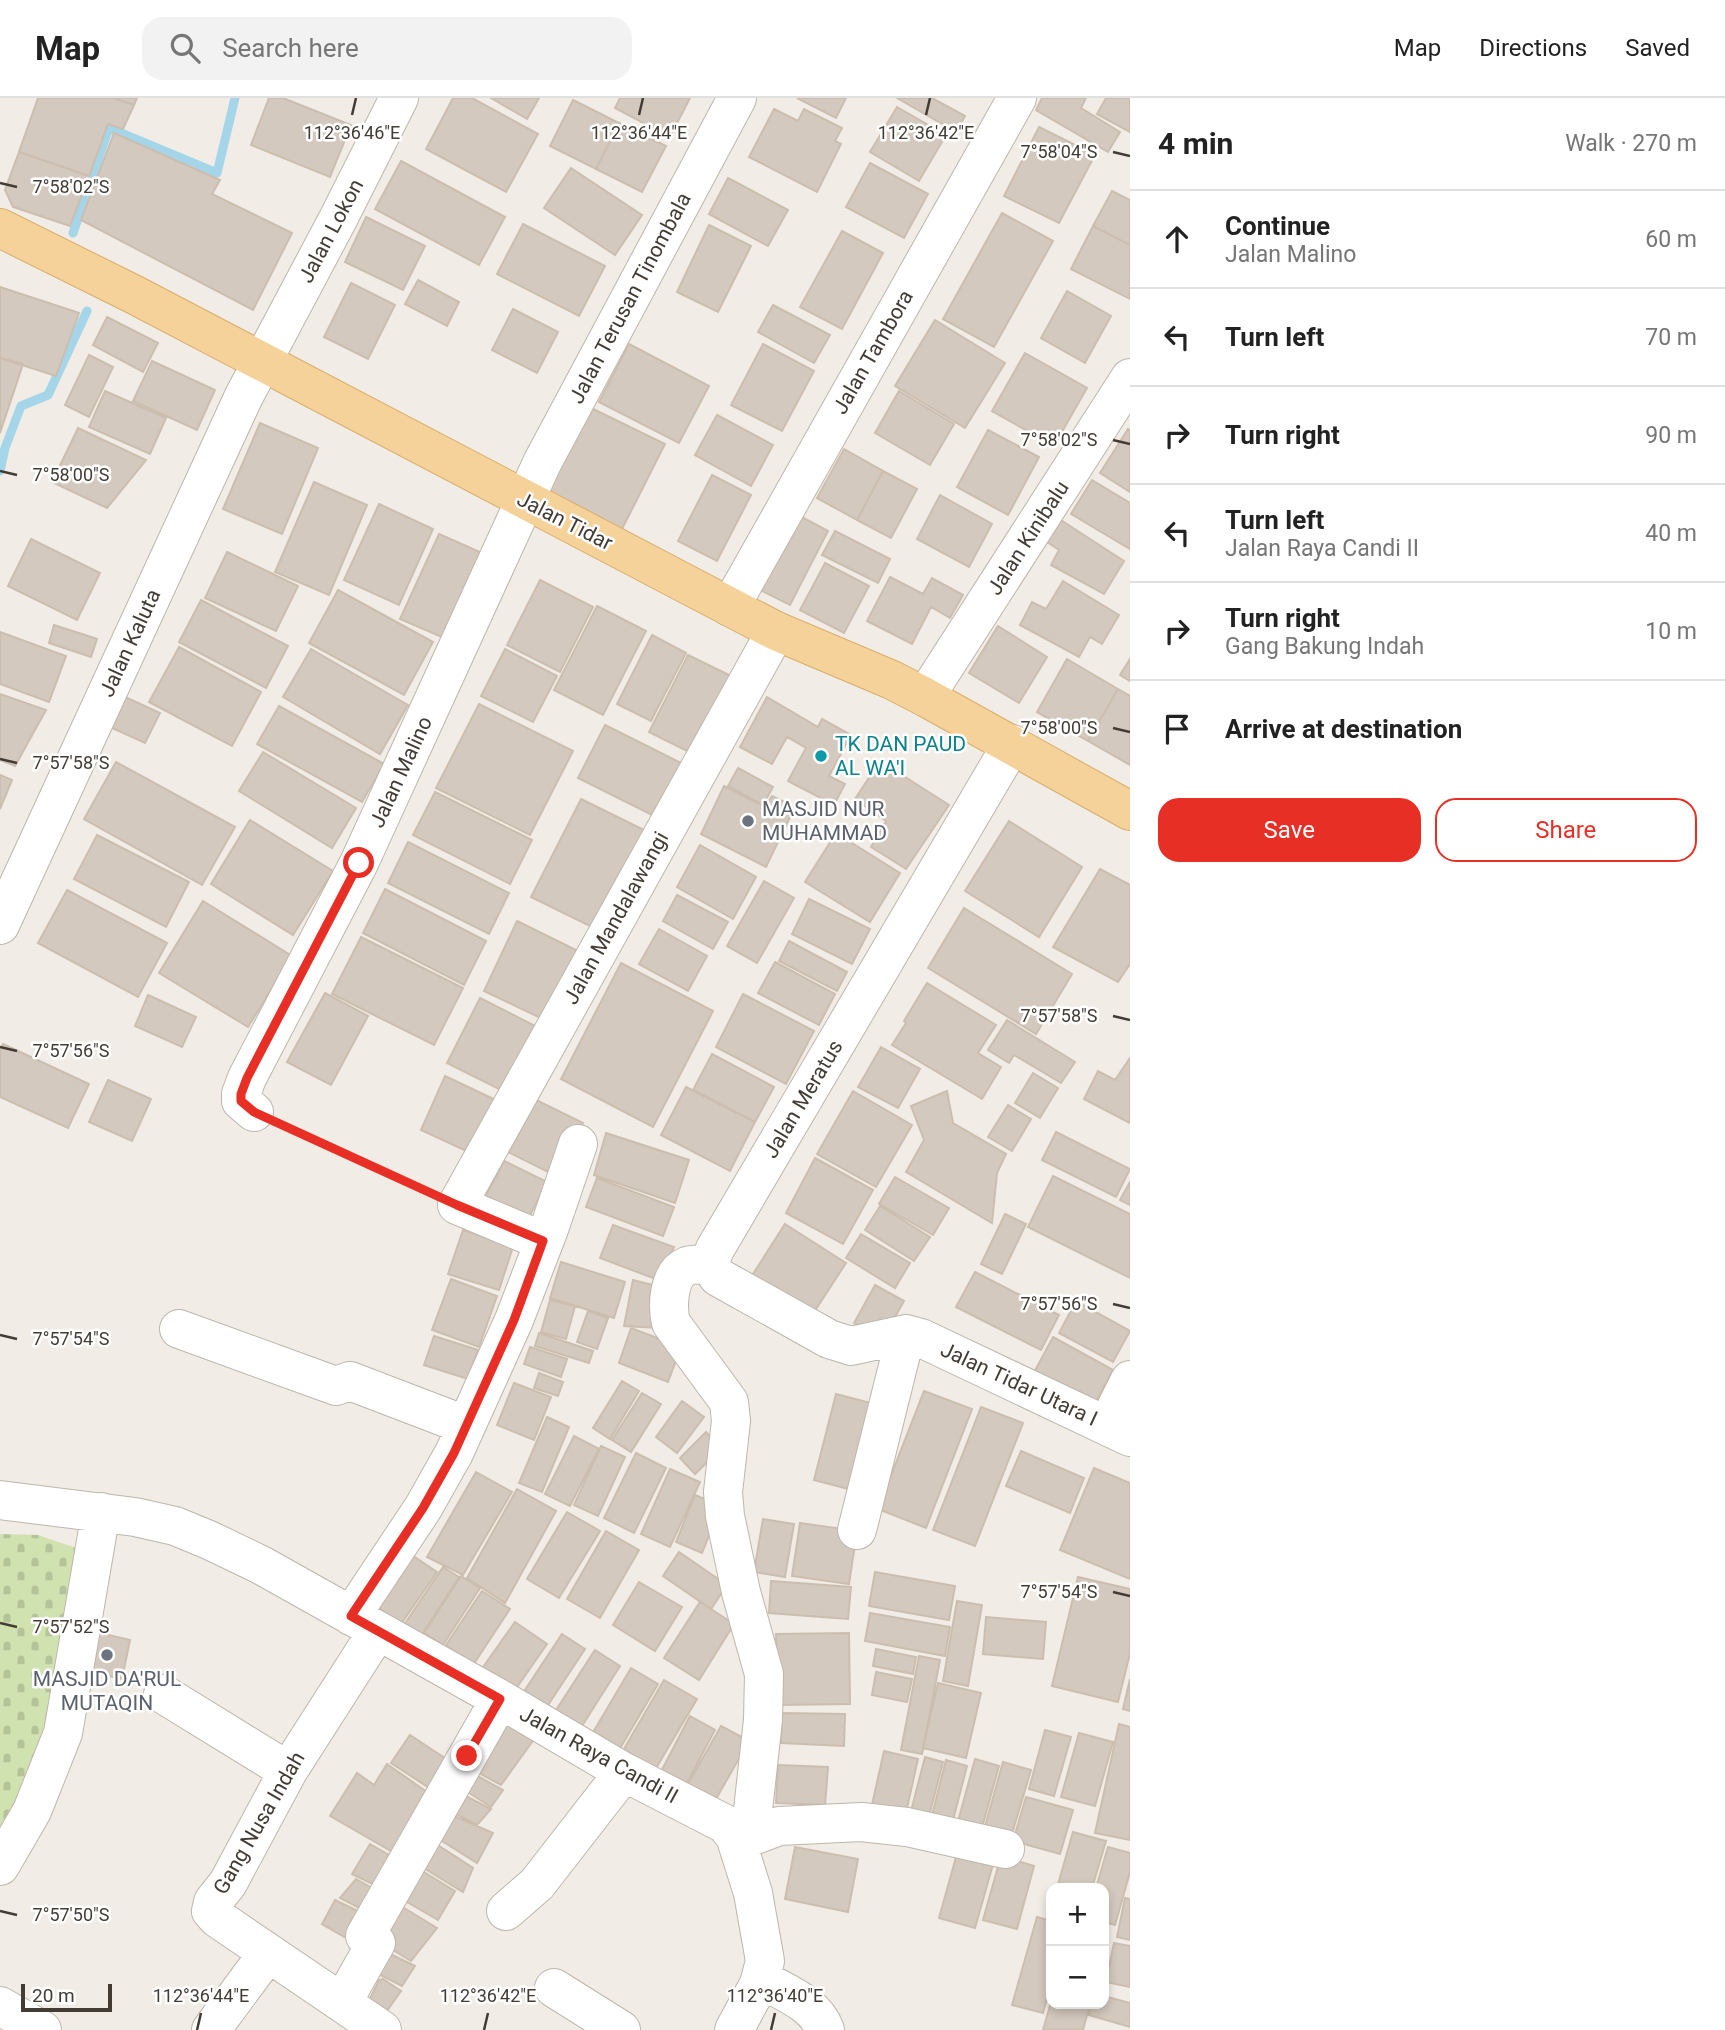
<!DOCTYPE html>
<meta charset="utf-8">
<style>
:root{--surface:#fff;--page:#f2f2f2;--text:#222;--muted:#767676;--line:#e0e0e0;--accent:#e82f25}
body{margin:0;font-family:Roboto,sans-serif;background:var(--page);color:var(--text)}
.controls{position:absolute;right:21px;bottom:21px;display:grid;overflow:hidden;border-radius:14px;box-shadow:0 4px 10px #0003}
.controls button{width:63px;height:63px;display:grid;place-items:center;padding:0;border:0;border-bottom:2px solid var(--line);background:var(--surface);color:var(--text);font:35px sans-serif}
.scale{position:absolute;left:21px;bottom:18px;width:91px;box-sizing:border-box;padding-left:7px;border:4px solid #433c35;border-top:0;font-size:19px;line-height:24px;white-space:nowrap;color:#433c35;-webkit-text-stroke:5px #fff;paint-order:stroke}
.stop{position:absolute;width:21px;height:21px;margin:-16px;border:5px solid #e82f25;border-radius:50%;background:#fff}
.stop.end{background:#e82f25;border-color:#fff;box-shadow:0 2px 7px #0008}
.list{margin:0;padding:0;list-style:none}
h2{display:flex;justify-content:space-between;align-items:center;height:91px;margin:0;padding:0 28px;font-size:30px}
h2 small{font-size:23px;font-weight:400;color:var(--muted)}
.list li{display:grid;grid-template-columns:46px 1fr auto;gap:21px;align-items:center;box-sizing:border-box;height:98px;padding:0 28px;border-top:2px solid var(--line)}
.list b{display:block;font-size:26px;white-space:nowrap}
.list p{margin:0;font-size:23px;white-space:nowrap;color:var(--muted)}
.list em{font-size:23px;font-style:normal;color:var(--muted)}
.actions{display:flex;gap:14px;padding:21px 28px}
.actions a{flex:1;padding:16px 0;border:2px solid var(--accent);border-radius:21px;text-align:center;font-size:24px;color:var(--accent)}
.actions .main{background:var(--accent);color:#fff}
.icon{flex:none;width:38px;height:38px;fill:none;stroke:currentColor;stroke-width:2;stroke-linecap:round;stroke-linejoin:round}
.map{position:relative;flex:none;width:1130px;height:1932px;overflow:hidden}
header{display:flex;align-items:center;gap:42px;box-sizing:border-box;height:98px;padding:0 35px;background:var(--surface);border-bottom:2px solid var(--line)}
header strong{font-size:33px}
nav{display:flex;gap:38px;margin-inline-start:auto;font-size:24px}
.search{width:490px;height:63px;background:var(--page);display:flex;align-items:center;gap:18px;box-sizing:border-box;padding:0 24px;border-radius:21px;color:var(--muted);font-size:26px}
main{display:flex}
aside{flex:1;background:var(--surface)}
.map>svg:first-child{display:block}
</style>
<header>
<strong>Map</strong>
<div class="search"><svg class="icon" aria-label="search" viewBox="0 0 24 24"><circle cx="10" cy="10" r="6"/><path d="M15 15l6 6"/></svg>Search here</div>
<nav><a>Map</a><a>Directions</a><a>Saved</a></nav>
</header>
<main>
<div class="map">
<svg width="1130" height="1932" viewBox="0 0 1130 1932">
<defs>
<pattern id="cemetery-stones" width="16" height="16" patternUnits="userSpaceOnUse" patternTransform="scale(1.75)"><rect width="16" height="16" fill="#d1e2b1"/><path d="M2 7V4a2 2 0 0 1 4 0v3zM10 15v-3a2 2 0 0 1 4 0v3z" fill="#b5c399"/></pattern>
</defs>
<rect width="100%" height="100%" fill="#f1ece5"/>
<path fill="url(#cemetery-stones)" d="M0,1436L38,1437L88,1454L56,1602L0,1750Z"/>
<g fill="none" stroke-linecap="round" stroke-linejoin="round">
<path stroke="#a5d5e9" stroke-width="9" d="M73,135L109,30L217,75L235,0
M0,373L5,350L21,308L48,297L87,213"/>
</g>
<path fill="#d4c9be" stroke="#ccbeaf" stroke-width="2" d="M38,0H113L134,7L123,31L108,26L89,78L19,54Z
M113,0H137L134,7Z
M269,0H283L351,27L330,79L251,47Z
M453,0H472L538,36L506,94L426,51Z
M491,0H539L527,21Z
M620,0H690L670,39L615,10Z
M797,0H846L836,20Z
M897,0H932L965,18L956,34Z
M1042,0H1086L1081,10L1120,34L1108,54L1036,12Z
M1106,0H1130V34L1097,16Z
M573,2L619,25L596,71L550,48Z
M897,9L946,37L919,83L870,54Z
M774,11L798,23L804,11L842,30L835,43L841,46L817,94L749,59Z
M619,25L666,48L642,94L596,71Z
M1039,29L1095,57L1059,125L1004,98Z
M114,35L220,82L212,96L292,135L253,212L81,122Z
M19,54L89,78L70,128L13,109L5,92Z
M401,63L505,119L479,167L375,111Z
M870,65L928,96L904,140L846,109Z
M571,70L642,117L615,157L544,110Z
M728,80L788,112L768,148L709,116Z
M1112,93L1130,102V147L1093,128Z
M1002,115L1053,143L994,249L943,221Z
M366,119L425,148L403,192L345,164Z
M523,126L605,168L579,218L497,176Z
M709,127L751,148L718,214L677,194Z
M1093,128L1130,147V201L1071,171Z
M842,133L883,155L842,231L800,209Z
M418,182L459,204L447,228L405,206Z
M351,185L395,207L368,261L324,239Z
M0,189L79,215L56,278L0,260Z
M1067,193L1111,218L1085,265L1041,240Z
M773,207L830,237L814,265L758,234Z
M513,211L558,234L537,275L492,252Z
M107,219L158,245L143,274L93,247Z
M935,222L1005,265L965,330L895,288Z
M629,246L709,288L679,345L599,304Z
M763,246L814,273L782,333L731,307Z
M1025,255L1087,290L1054,348L992,313Z
M89,257L113,269L89,319L65,307Z
M0,260L23,266L0,335Z
M152,263L215,292L197,332L133,303Z
M105,293L166,320L150,356L89,329Z
M899,293L954,326L930,367L875,335Z
M585,307L665,346L621,433L542,394Z
M717,317L773,347L751,388L695,357Z
M260,325L318,350L282,436L223,411Z
M78,330L146,362L107,410L52,384Z
M1128,331L1130,332V394L1100,375Z
M988,332L1039,359L1008,417L957,389Z
M844,351L883,373L857,422L817,400Z
M883,373L917,391L891,440L857,422Z
M712,377L751,397L717,463L678,443Z
M1092,382L1130,405V451L1071,416Z
M314,384L367,407L329,497L275,474Z
M940,397L992,426L969,469L917,441Z
M379,406L433,431L399,507L344,482Z
M796,416L828,433L790,507L758,491Z
M1053,417L1124,463L1104,496L1051,467L1059,452L1038,438Z
M835,433L890,461L878,485L822,457Z
M439,436L482,455L444,540L400,521Z
M31,441L100,475L77,522L8,488Z
M227,454L298,488L276,533L205,500Z
M825,465L869,488L844,535L800,512Z
M890,479L923,496L932,480L963,497L950,520L931,509L912,546L867,523Z
M540,482L593,509L560,574L507,547Z
M1063,483L1119,517L1102,546L1090,539L1079,559L1020,527L1032,504L1046,511Z
M338,492L433,544L404,597L309,545Z
M201,502L288,548L266,590L179,544Z
M597,508L646,533L603,617L554,592Z
M54,527L97,541L91,559L49,545Z
M998,528L1047,559L1019,605L969,575Z
M0,534L66,558L49,604L0,586Z
M652,537L686,555L651,623L617,606Z
M179,549L261,594L232,648L149,604Z
M311,551L408,607L380,656L283,599Z
M505,551L557,578L533,624L481,598Z
M688,557L737,581L695,657L649,634Z
M1067,561L1118,591L1088,643L1037,614Z
M1130,561V583L1120,577Z
M1118,591L1130,598V667L1088,643Z
M0,596L46,612L15,668L0,662Z
M125,599L160,615L145,645L110,629Z
M767,599L818,629L822,621L851,637L829,678L845,686L834,707L788,683L806,650L787,639L772,666L740,649Z
M479,606L573,653L530,737L436,690Z
M279,608L384,666L362,704L257,646Z
M605,627L683,666L656,719L578,680Z
M263,654L356,710L332,750L239,693Z
M880,663L949,707L906,771L871,749L886,723L855,701Z
M116,664L235,729L202,787L84,721Z
M738,670L773,689L763,707L728,688Z
M0,677L12,682L0,711Z
M724,688L765,709L772,698L795,709L766,769L701,736Z
M435,694L532,742L510,786L413,737Z
M581,701L646,733L596,831L531,799Z
M250,722L333,773L293,837L211,786Z
M1009,723L1082,769L1039,839L965,793Z
M836,735L900,775L870,824L805,784Z
M97,737L189,784L166,829L74,781Z
M408,744L509,795L489,836L388,785Z
M700,747L756,779L733,821L677,789Z
M1100,771L1130,787V866L1118,884L1053,849Z
M764,783L794,800L757,865L727,848Z
M385,791L486,843L464,887L363,835Z
M67,792L167,845L138,899L38,845Z
M677,797L728,824L713,851L663,823Z
M809,801L870,831L852,866L792,836Z
M203,803L292,858L248,929L159,875Z
M964,810L1072,876L1036,936L928,870Z
M517,823L582,855L549,924L484,893Z
M659,831L707,858L688,893L639,866Z
M361,839L463,890L434,947L332,896Z
M789,843L847,874L837,893L779,863Z
M775,864L835,896L819,927L758,895Z
M621,865L713,913L653,1029L561,981Z
M927,885L996,927L978,955L1001,969L982,1001L892,947L906,925L904,923Z
M325,895L368,918L331,987L287,964Z
M743,896L814,933L786,986L716,949Z
M148,897L196,919L182,949L135,928Z
M480,900L545,933L513,998L447,965Z
M1007,922L1075,964L1061,985L1014,957L1009,965L988,952Z
M3,946L89,986L68,1030L0,999V953Z
M881,949L920,971L898,1010L858,989Z
M712,956L774,989L755,1024L693,992Z
M1130,960V1025L1084,1001L1098,973L1115,982Z
M1033,975L1058,990L1040,1020L1015,1005Z
M445,978L502,1005L477,1058L421,1032Z
M108,982L151,1001L132,1043L89,1024Z
M686,989L755,1024L730,1073L661,1037Z
M853,993L912,1027L876,1089L817,1056Z
M947,993L953,1025L1006,1056L997,1075L992,1125L906,1074L924,1042L911,1008Z
M532,1000L583,1025L556,1078L506,1053Z
M1008,1007L1031,1021L1012,1053L988,1039Z
M1056,1034L1130,1071L1116,1099L1042,1062Z
M606,1035L689,1062L675,1105L594,1077Z
M815,1060L873,1092L843,1146L786,1115Z
M504,1063L547,1084L523,1131L480,1109Z
M1053,1078L1130,1116V1180L1028,1129Z
M895,1079L949,1110L933,1137L879,1106Z
M597,1080L674,1109L663,1138L586,1109Z
M1130,1084V1107L1120,1102Z
M880,1108L930,1139L914,1163L865,1132Z
M1005,1116L1026,1126L1002,1176L981,1166Z
M785,1126L846,1165L807,1225L746,1187Z
M613,1127L674,1149L661,1183L600,1160Z
M463,1132L513,1149L499,1192L448,1176Z
M861,1136L910,1165L895,1190L846,1160Z
M561,1164L625,1184L614,1220L550,1200Z
M975,1174L1059,1217L1041,1252L956,1209Z
M451,1181L497,1198L479,1249L432,1232Z
M633,1182L668,1191L659,1230L624,1228Z
M875,1187L904,1203L883,1241L854,1225Z
M550,1202L575,1208L566,1241L541,1234Z
M1076,1203L1130,1233L1113,1264L1059,1235Z
M588,1213L608,1220L597,1251L577,1244Z
M631,1230L681,1249L668,1284L619,1265Z
M539,1235L593,1253L589,1265L535,1248Z
M434,1238L478,1252L468,1281L424,1267Z
M1053,1239L1113,1272L1092,1311L1032,1278Z
M530,1249L567,1261L561,1279L524,1266Z
M539,1275L563,1284L558,1298L534,1290Z
M622,1283L639,1293L610,1341L593,1330Z
M514,1285L551,1299L534,1342L497,1327Z
M924,1293L972,1311L926,1430L878,1411Z
M642,1295L661,1306L631,1354L612,1342Z
M836,1296L882,1308L860,1394L814,1382Z
M682,1303L704,1319L677,1355L656,1339Z
M981,1309L1023,1325L975,1448L933,1432Z
M547,1319L569,1329L542,1394L519,1385Z
M706,1334L722,1350L695,1376L680,1360Z
M574,1338L599,1351L570,1408L545,1396Z
M601,1348L625,1359L598,1418L574,1407Z
M1021,1353L1084,1380L1070,1415L1006,1388Z
M636,1355L666,1370L634,1435L604,1420Z
M1094,1370L1130,1385V1481L1060,1452Z
M670,1371L700,1384L670,1449L641,1436Z
M476,1374L512,1394L463,1477L427,1459Z
M517,1391L556,1413L505,1505L467,1480Z
M695,1397L721,1408L702,1455L676,1444Z
M567,1414L600,1433L559,1500L527,1481Z
M763,1421L794,1426L785,1479L754,1474Z
M800,1425L857,1433L849,1486L792,1478Z
M606,1433L639,1452L600,1520L567,1501Z
M406,1453L437,1474L401,1526L370,1504Z
M679,1454L727,1487L711,1511L663,1478Z
M443,1469L459,1479L421,1538L404,1527Z
M875,1474L955,1488L949,1522L869,1508Z
M461,1478L480,1490L443,1547L424,1535Z
M1078,1479L1130,1491V1555L1118,1604L1052,1588Z
M771,1483L851,1489L848,1521L769,1515Z
M639,1484L682,1509L655,1553L613,1527Z
M482,1493L510,1511L473,1567L446,1547Z
M957,1503L982,1507L968,1588L943,1583Z
M700,1504L734,1526L699,1582L664,1560Z
M870,1515L950,1529L945,1558L865,1543Z
M986,1519L1046,1524L1043,1561L983,1556Z
M515,1524L547,1546L508,1602L476,1579Z
M91,1533L130,1542L122,1581L83,1572Z
M849,1535L850,1606L778,1607L776,1536Z
M562,1536L585,1551L542,1616L519,1601Z
M876,1551L916,1559L913,1576L873,1568Z
M595,1552L620,1568L575,1639L549,1623Z
M919,1558L940,1562L922,1656L901,1652Z
M631,1570L658,1586L612,1664L585,1648Z
M876,1574L912,1581L907,1604L872,1597Z
M1130,1581V1613L1123,1611Z
M664,1582L697,1601L649,1682L617,1663Z
M938,1585L981,1595L966,1660L923,1650Z
M500,1611L535,1640L501,1687L466,1668Z
M782,1615L845,1616L844,1648L781,1645Z
M690,1618L715,1632L680,1698L655,1685Z
M1119,1626L1130,1629V1742L1095,1735Z
M721,1628L749,1643L712,1708L684,1693Z
M1045,1632L1071,1639L1054,1698L1029,1691Z
M1079,1635L1113,1644L1095,1708L1061,1699Z
M410,1637L457,1668L440,1697L391,1665Z
M884,1653L918,1661L905,1719L871,1711Z
M925,1659L943,1664L928,1722L910,1717Z
M975,1661L999,1668L981,1733L957,1727Z
M946,1662L967,1668L952,1726L931,1721Z
M1003,1664L1031,1672L1011,1739L984,1732Z
M387,1666L437,1701L403,1760L330,1718L357,1675L374,1687Z
M778,1667L828,1669L825,1707L776,1705Z
M472,1675L503,1692L491,1709L463,1691Z
M460,1695L491,1711L477,1727L448,1712Z
M1026,1699L1073,1712L1060,1756L1013,1743Z
M447,1715L493,1735L477,1765L434,1738Z
M1073,1734L1106,1743L1092,1790H1057Z
M430,1742L473,1770L463,1794L417,1766Z
M370,1746L403,1765L387,1793L352,1776Z
M795,1749L858,1761L848,1814L785,1801Z
M1108,1749L1130,1755V1774L1115,1827L1104,1824V1790H1096Z
M958,1752L994,1763L975,1830L939,1820Z
M1001,1758L1034,1768L1017,1831L983,1822Z
M419,1771L455,1793L438,1822L400,1800Z
M356,1781L384,1797L373,1817L340,1800Z
M1125,1800L1130,1801V1842L1117,1839Z
M335,1802L370,1819L353,1844L322,1826Z
M391,1802L437,1830L411,1863L370,1838Z
M1037,1819L1051,1823V1885L1043,1915L1012,1907Z
M1114,1845L1130,1848V1889L1106,1884Z
M382,1852L415,1868L402,1888L368,1871Z
M383,1881L401,1893L379,1924L364,1913L379,1882Z
M1104,1898L1130,1905V1929L1089,1917L1092,1906H1104Z
M1051,1904V1906H1090L1083,1932H1043Z"/>
<g fill="none" stroke-linecap="round" stroke-linejoin="round">
<defs>
<path id="minor" d="M730,509L1017,0
M925,599L1130,280
M1012,646L715,1151L709,1166L718,1179L829,1241L851,1248L906,1236L921,1240L1130,1339
M0,827L244,298L338,121L399,0
M254,1014L241,1003V996L247,980L359,765L542,365L737,0
M543,1143L457,1107L776,533
M709,1166C703,1167 692,1166 687,1168C668,1176 667,1208 671,1225L729,1304L731,1323L723,1394L725,1418L741,1494L764,1576L763,1622L750,1739L735,1738
M179,1231L336,1288L350,1283L465,1327
M1107,1328L1130,1282
M0,1402L135,1419L175,1428L209,1442L261,1467L500,1601L624,1674L725,1726L735,1738L753,1795L765,1863L759,1886L734,1932
M857,1432L906,1236
M351,1518L423,1410L454,1355L514,1222L549,1131L578,1046
M377,1534L288,1673L228,1785L213,1804L211,1813L217,1820L382,1932
M163,1596L288,1673
M750,1739L779,1728L861,1724L907,1729L1005,1751
M0,1768L32,1713L63,1635L101,1414
M506,1813L537,1786L624,1674
M761,1881C785,1895 815,1905 825,1932
M554,1890L621,1932
M342,1905L376,1845L365,1838L500,1601
M0,1908L42,1932
M211,1932L268,1855"/>
<path id="major" d="M0,130L135,197L776,533L892,582L925,599L1130,713"/>
</defs>
<use href="#minor" stroke="#beb6ab" stroke-width="40"/>
<use href="#major" stroke="#d9ad6b" stroke-width="40"/>
<path stroke="#bcad9b" stroke-width="4.5" stroke-dasharray="3.5 3.5" stroke-linecap="butt" d="M283,1027L428,1093"/>
<use href="#minor" stroke="#fff" stroke-width="38"/>
<use href="#major" stroke="#f5d299" stroke-width="38"/>
</g>
<g fill="none" stroke-linecap="round" stroke-linejoin="round">
<path stroke="#e82f25" stroke-width="9" d="M359,765L247,980L241,996V1003L254,1014L457,1107L543,1143L514,1222L454,1355L423,1410L351,1518L500,1601L467,1658"/>
</g>
<path fill="none" stroke="#433c35" stroke-width="2.5" d="M352,17L356,0M639,17L643,0M926,17L930,0M1113,54L1130,58M0,85L17,89M1113,342L1130,346M0,373L17,377M1113,630L1130,634M0,661L17,665M1113,918L1130,922M0,949L17,953M1113,1206L1130,1210M0,1237L17,1241M1113,1494L1130,1498M0,1525L17,1529M0,1813L17,1817M197,1932L201,1915M484,1932L488,1915M771,1932L775,1915"/>
<circle fill="#0f9aa8" stroke="#fff" stroke-width="2.5" cx="821" cy="658" r="7"/>
<g fill="#6b7280" stroke="#fff" stroke-width="2.5">
<circle cx="748" cy="723" r="7"/>
<circle cx="107" cy="1557" r="7"/>
</g>
<g text-anchor="middle" stroke-width="5" stroke-linejoin="round" paint-order="stroke">
<g font-size="21" fill="#433c35" stroke="#fff">
<text transform="translate(331 133) rotate(-62)" y="7">Jalan Lokon</text>
<text transform="translate(630 200) rotate(-62)" y="7">Jalan Terusan Tinombala</text>
<text transform="translate(873 254) rotate(-60)" y="7">Jalan Tambora</text>
<text transform="translate(565 423) rotate(27)" y="7">Jalan Tidar</text>
<text transform="translate(1028 440) rotate(-57)" y="7">Jalan Kinibalu</text>
<text transform="translate(130 545) rotate(-65)" y="7">Jalan Kaluta</text>
<text transform="translate(401 674) rotate(-65)" y="7">Jalan Malino</text>
<text transform="translate(616 820) rotate(-61)" y="7">Jalan Mandalawangi</text>
<text transform="translate(803 1001) rotate(-59)" y="7">Jalan Meratus</text>
<text transform="translate(1019 1286) rotate(25)" y="7">Jalan Tidar Utara I</text>
<text transform="translate(599 1657) rotate(29)" y="7">Jalan Raya Candi II</text>
<text transform="translate(259 1725) rotate(-60)" y="7">Gang Nusa Indah</text>
</g>
<g font-size="21" fill="#0d838f" stroke="#fff" text-anchor="start">
<text x="835" y="653">TK DAN PAUD<tspan x="835" dy="24">AL WA'I</tspan></text>
</g>
<g font-size="21" fill="#5b616d" stroke="#fff" text-anchor="start">
<text x="762" y="718">MASJID NUR<tspan x="762" dy="24">MUHAMMAD</tspan></text>
<text x="107" y="1588" text-anchor="middle">MASJID DA'RUL<tspan x="107" dy="24">MUTAQIN</tspan></text>
</g>
</g>
<g font-size="18" text-anchor="middle" fill="#433c35" stroke="#fff" stroke-width="5" stroke-linejoin="round" paint-order="stroke">
<text x="352" y="41">112°36'46"E</text>
<text x="639" y="41">112°36'44"E</text>
<text x="926" y="41">112°36'42"E</text>
<text x="1059" y="60">7°58'04"S</text>
<text x="71" y="95">7°58'02"S</text>
<text x="1059" y="348">7°58'02"S</text>
<text x="71" y="383">7°58'00"S</text>
<text x="1059" y="636">7°58'00"S</text>
<text x="71" y="671">7°57'58"S</text>
<text x="1059" y="924">7°57'58"S</text>
<text x="71" y="959">7°57'56"S</text>
<text x="1059" y="1212">7°57'56"S</text>
<text x="71" y="1247">7°57'54"S</text>
<text x="1059" y="1500">7°57'54"S</text>
<text x="71" y="1535">7°57'52"S</text>
<text x="71" y="1823">7°57'50"S</text>
<text x="201" y="1904">112°36'44"E</text>
<text x="488" y="1904">112°36'42"E</text>
<text x="775" y="1904">112°36'40"E</text>
</g>
</svg>
<div class="controls">
<button>+</button>
<button>−</button>
</div>
<div class="scale">20 m</div>
<div class="stop" style="left:359px;top:765px"></div>
<div class="stop end" style="left:467px;top:1658px"></div>
</div>
<aside>
<h2>4 min<small>Walk · 270 m</small></h2>
<ul class="list">
<li><svg class="icon" aria-label="ahead" viewBox="0 0 24 24"><path d="M12 20V5M6 11l6-6 6 6"/></svg><div><b>Continue</b><p>Jalan Malino</p></div><em>60 m</em></li>
<li><svg class="icon" aria-label="left" viewBox="0 0 24 24"><path d="M17 20v-9H6M10 6l-5 5 5 5"/></svg><div><b>Turn left</b></div><em>70 m</em></li>
<li><svg class="icon" aria-label="right" viewBox="0 0 24 24"><path d="M7 20v-9h11M14 6l5 5-5 5"/></svg><div><b>Turn right</b></div><em>90 m</em></li>
<li><svg class="icon" aria-label="left" viewBox="0 0 24 24"><path d="M17 20v-9H6M10 6l-5 5 5 5"/></svg><div><b>Turn left</b><p>Jalan Raya Candi II</p></div><em>40 m</em></li>
<li><svg class="icon" aria-label="right" viewBox="0 0 24 24"><path d="M7 20v-9h11M14 6l5 5-5 5"/></svg><div><b>Turn right</b><p>Gang Bakung Indah</p></div><em>10 m</em></li>
<li><svg class="icon" aria-label="arrive" viewBox="0 0 24 24"><path d="M6 21V4h12l-3 4 3 4H6"/></svg><div><b>Arrive at destination</b></div></li>
</ul>
<div class="actions"><a class="main">Save</a><a>Share</a></div>
</aside>
</main>
